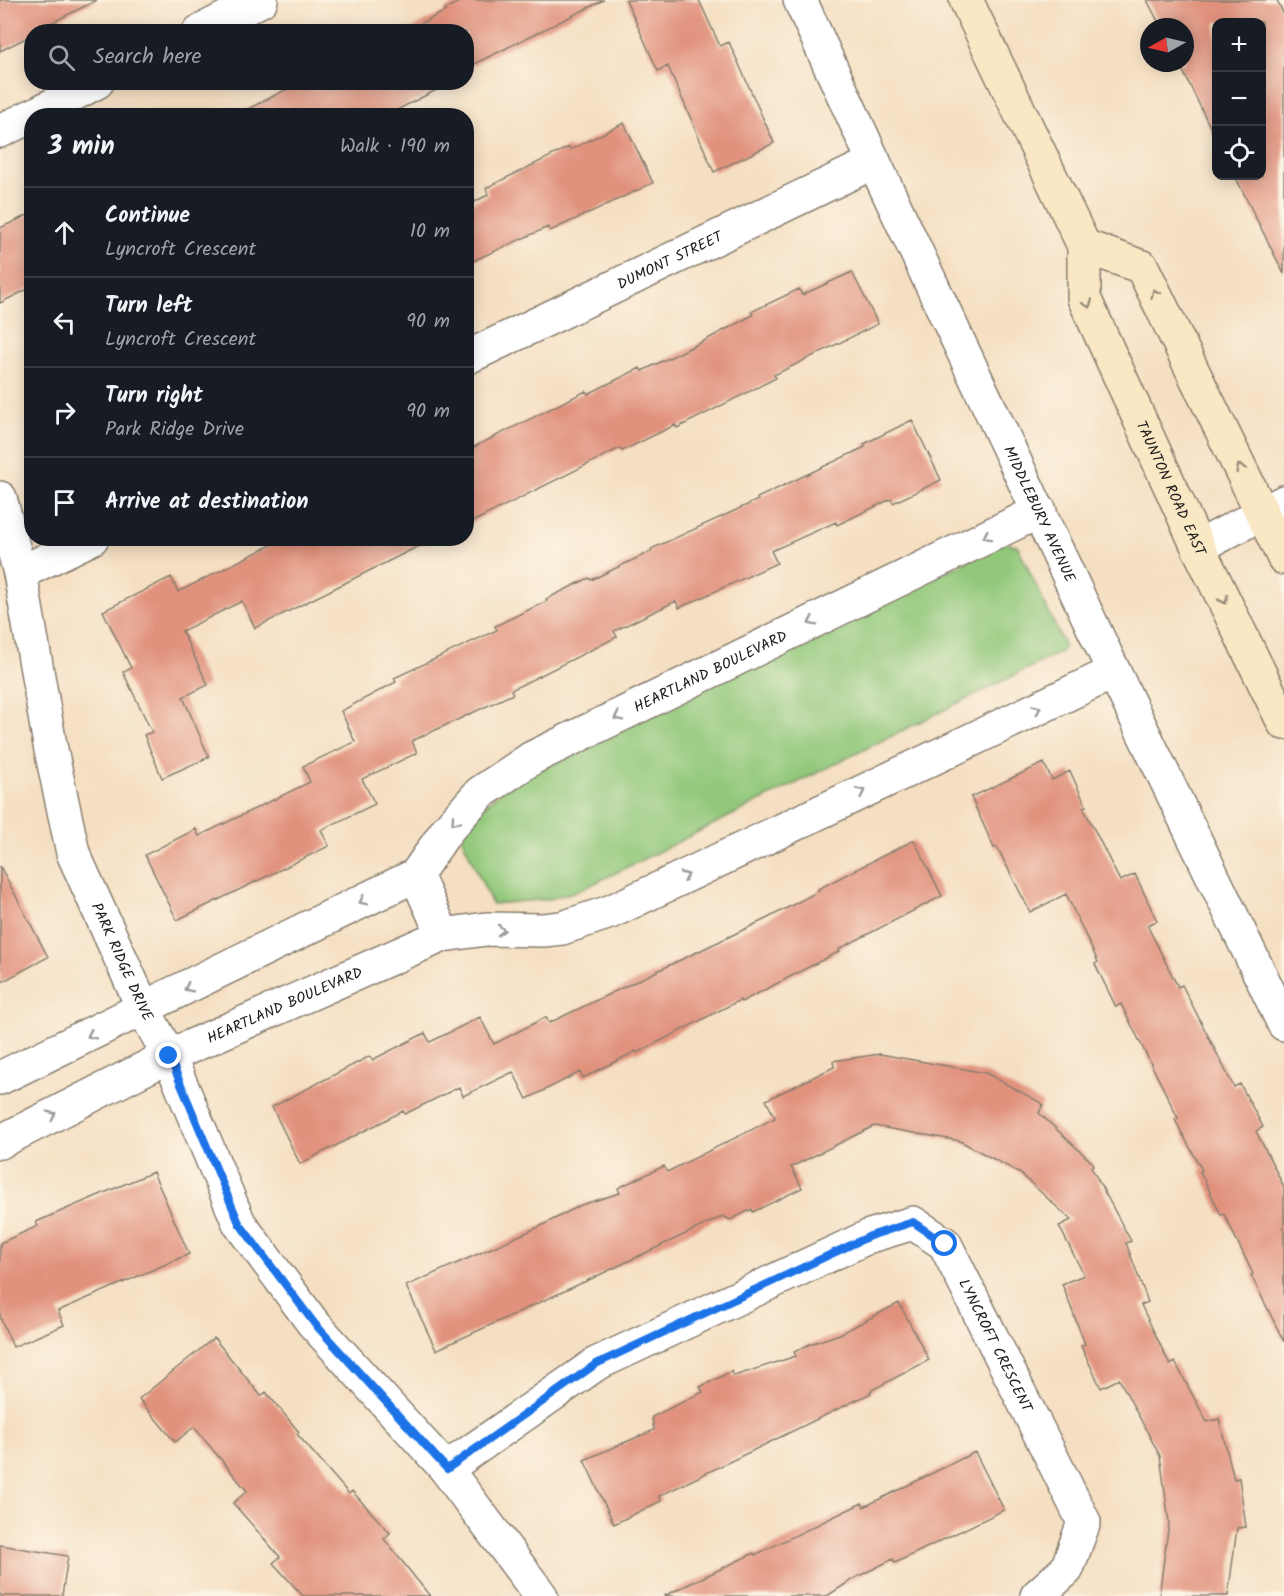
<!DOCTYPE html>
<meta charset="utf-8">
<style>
:root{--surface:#171b24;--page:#242831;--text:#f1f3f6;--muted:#9ea1a6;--line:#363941}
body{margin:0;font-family:Kalam,sans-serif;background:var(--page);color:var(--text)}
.controls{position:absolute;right:18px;top:18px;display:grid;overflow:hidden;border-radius:12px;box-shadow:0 3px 15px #0003}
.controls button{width:54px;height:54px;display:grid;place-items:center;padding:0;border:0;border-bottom:2px solid var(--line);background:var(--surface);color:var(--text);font:30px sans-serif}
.compass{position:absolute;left:1140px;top:18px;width:54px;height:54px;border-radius:50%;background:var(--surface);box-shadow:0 3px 15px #0003;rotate:262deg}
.stop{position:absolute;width:18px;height:18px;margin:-14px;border:4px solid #1a73e8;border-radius:50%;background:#fff}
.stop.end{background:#1a73e8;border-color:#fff;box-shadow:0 2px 6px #0008}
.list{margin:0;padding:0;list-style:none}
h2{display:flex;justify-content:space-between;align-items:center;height:78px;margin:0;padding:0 24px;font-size:26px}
h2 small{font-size:20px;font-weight:400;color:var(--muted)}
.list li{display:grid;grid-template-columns:39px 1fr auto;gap:18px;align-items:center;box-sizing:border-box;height:90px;padding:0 24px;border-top:2px solid var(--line)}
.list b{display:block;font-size:22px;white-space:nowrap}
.list p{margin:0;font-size:20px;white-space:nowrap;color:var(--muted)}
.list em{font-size:20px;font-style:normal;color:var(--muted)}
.icon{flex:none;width:33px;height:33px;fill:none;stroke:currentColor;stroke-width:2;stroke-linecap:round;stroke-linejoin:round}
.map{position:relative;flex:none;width:1284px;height:1596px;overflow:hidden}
.search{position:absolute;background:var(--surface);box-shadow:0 3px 15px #0003;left:24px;top:24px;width:450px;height:66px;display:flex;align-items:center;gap:15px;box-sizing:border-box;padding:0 21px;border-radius:24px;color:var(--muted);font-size:22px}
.panel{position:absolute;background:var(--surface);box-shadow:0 3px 15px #0003;left:24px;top:108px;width:450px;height:438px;border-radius:24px}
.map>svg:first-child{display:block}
</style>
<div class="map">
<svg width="1284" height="1596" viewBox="0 0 1284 1596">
<rect width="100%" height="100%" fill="#fcf5e5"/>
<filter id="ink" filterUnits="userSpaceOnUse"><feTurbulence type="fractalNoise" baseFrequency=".0167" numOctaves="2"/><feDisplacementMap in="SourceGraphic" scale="12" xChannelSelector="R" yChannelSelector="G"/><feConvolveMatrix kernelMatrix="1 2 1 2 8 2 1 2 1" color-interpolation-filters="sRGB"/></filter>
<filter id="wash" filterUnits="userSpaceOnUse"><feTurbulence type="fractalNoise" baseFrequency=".008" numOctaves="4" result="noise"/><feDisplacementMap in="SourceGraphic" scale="24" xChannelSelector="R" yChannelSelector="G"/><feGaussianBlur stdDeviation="1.35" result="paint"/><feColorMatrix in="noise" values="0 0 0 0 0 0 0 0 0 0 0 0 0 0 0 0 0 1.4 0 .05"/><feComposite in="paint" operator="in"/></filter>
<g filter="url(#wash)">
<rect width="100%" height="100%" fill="#f5dfc2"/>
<path fill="#91c87a" stroke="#56724b" stroke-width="1.5" d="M1005,543L1017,545L1065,647L1059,653L583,889L550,899L492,904L458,830L514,779Z"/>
<g id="blocks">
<path fill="#e1927d" d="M0,0H97L49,24L50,26L39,32H32V35L0,51Z
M463,0H604L466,68V32H404L446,11L445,9Z
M626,0H699L720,46L729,42L774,143L714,172L668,66L658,71Z
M1147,0H1277L1284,15V274L1235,176H1262V22H1216V139L1179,63H1185V27H1161Z
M301,82H452L385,116H234Z
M624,123L653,183L550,231L548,227L466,264V206L488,195L486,188L569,147L570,150Z
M32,213V287L0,303V228Z
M852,272L878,324L774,375L776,378L677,428L675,425L622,451L620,448L466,525V451L586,391L588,394L640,368L642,371L700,343L753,315L751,312L799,289L802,295Z
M912,420L941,480L893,503L891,499L837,525L836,522L771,551L777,563L679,608L676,601L614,631L617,637L511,690L513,694L412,741L417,753L362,779L375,804L321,830L329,846L177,920L145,855L196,829L199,836L310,782L303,766L355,742L341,711L396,682L394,678L497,630L495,626L547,601L546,599L589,578L591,580L652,551L651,549L758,500L757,498L865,447L864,444Z
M285,538H435L255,628L242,601L182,631L208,685L183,697L209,757L162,778L144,735L152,732L123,672L131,668L103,611L171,577L178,592Z
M1044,763L1052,780L1070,771L1086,806L1083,807L1120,881L1135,874L1157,921L1147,925L1178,987L1182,985L1234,1087L1240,1084L1263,1127L1256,1131L1284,1187V1342L1251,1275L1253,1274L1224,1214L1221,1215L1200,1171L1202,1170L1175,1120L1178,1118L1121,1004L1116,1007L1095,964L1098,962L1066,894L1030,912L997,847L994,848L971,797Z
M914,840L942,896L839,949L840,951L741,1002L740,1000L637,1053L636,1051L583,1078L580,1072L527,1099L513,1072L463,1096L459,1087L405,1114L403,1111L300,1164L272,1107L370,1056L372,1060L425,1033L430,1042L480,1017L494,1044L546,1017L549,1023L768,918L819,891L818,889Z
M0,866L48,957L0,983Z
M880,1054L986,1073L1043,1104L1039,1113L1094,1164L1091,1167L1131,1241L1126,1243L1148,1302L1141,1305L1170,1365L1175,1362L1207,1422L1219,1419L1234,1479L1239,1478L1246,1527L1237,1528L1228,1596H1159L1169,1522L1160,1456L1119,1379L1101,1388L1081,1346L1085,1344L1062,1284L1084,1275L1059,1226L1071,1220L1020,1173L960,1141L874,1126L791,1167L802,1188L753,1212L752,1209L730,1220L723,1216L595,1277L436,1350L406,1286L541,1226L581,1205L620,1193L618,1188L664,1166L667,1172L775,1118L766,1100L834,1067L833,1061Z
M153,1172L189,1254L58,1311L64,1325L13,1347L0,1317V1243L38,1226L36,1222Z
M899,1303L929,1360L870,1391L871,1393L659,1496L661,1501L614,1524L584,1460L654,1430L652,1417L703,1392L700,1387L732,1371L734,1376L796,1356L794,1352L810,1344L840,1334Z
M214,1338L261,1396L266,1392L299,1432L297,1434L349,1494L352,1491L390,1533L384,1539L430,1596H303L273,1563L280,1557L233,1503L247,1491L194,1427L175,1442L139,1399Z
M975,1452L1004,1510L895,1563L893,1559L855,1578L827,1596H664L754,1553L755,1555L862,1503L864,1507Z
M0,1545L68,1556L62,1596H0Z"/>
</g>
</g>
<g filter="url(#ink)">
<use href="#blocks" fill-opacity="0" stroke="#887e6f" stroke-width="1.5"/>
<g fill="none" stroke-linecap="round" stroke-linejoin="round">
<defs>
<g id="minor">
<path id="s1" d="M800,0L874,162L1114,672L1284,1024"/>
<path d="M199,32L261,0"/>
<path d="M32,116L97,82"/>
<path d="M0,131L32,116"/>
<path id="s2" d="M466,358L874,162"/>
<path id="s3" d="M0,498L20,573L50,745L73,853L144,1010L169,1056L239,1223L313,1323L446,1469L541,1596"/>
<path d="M1198,547L1284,502"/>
<path d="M20,573L92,538"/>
<path d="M416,875L443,935"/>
<path id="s4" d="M0,1078L416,875L447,830L480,793L532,758L1040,511"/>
<path id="s5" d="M0,1142L169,1056L443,935L486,929L543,930L562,928L610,912L1114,672"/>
<path id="s6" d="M446,1469L596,1364L870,1236L913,1223L945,1244L1084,1522L1067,1569L1037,1596"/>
</g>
<g id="secondary">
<path id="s7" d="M966,0L1084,246V298L1198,547L1284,723"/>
<path d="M1084,246L1142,267L1284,558"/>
</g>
</defs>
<use href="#minor" stroke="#887e6f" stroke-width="36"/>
<use href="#secondary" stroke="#887e6f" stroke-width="36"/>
<use href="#minor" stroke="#fff" stroke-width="33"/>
<use href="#secondary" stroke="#fae7c3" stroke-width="33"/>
</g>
<defs><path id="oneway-chevron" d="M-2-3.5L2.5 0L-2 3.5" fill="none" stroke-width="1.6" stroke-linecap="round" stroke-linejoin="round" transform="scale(1.5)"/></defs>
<g stroke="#968c78">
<use href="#oneway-chevron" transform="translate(1155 293) rotate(-116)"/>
<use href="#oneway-chevron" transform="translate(1088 304) rotate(70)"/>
<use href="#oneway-chevron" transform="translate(1240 468) rotate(-116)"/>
<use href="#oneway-chevron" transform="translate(1224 600) rotate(64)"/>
</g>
<g stroke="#999">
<use href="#oneway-chevron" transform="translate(987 536) rotate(154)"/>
<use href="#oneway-chevron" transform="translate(812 622) rotate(154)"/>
<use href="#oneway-chevron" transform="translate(1037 709) rotate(-25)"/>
<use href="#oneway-chevron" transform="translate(618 717) rotate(154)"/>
<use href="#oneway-chevron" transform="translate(861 792) rotate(-25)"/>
<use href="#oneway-chevron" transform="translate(455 821) rotate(132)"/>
<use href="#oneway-chevron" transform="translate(685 876) rotate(-25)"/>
<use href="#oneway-chevron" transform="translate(363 901) rotate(154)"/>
<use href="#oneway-chevron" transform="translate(501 930) rotate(1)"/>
<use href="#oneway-chevron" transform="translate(188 988) rotate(154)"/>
<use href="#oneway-chevron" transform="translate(91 1035) rotate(154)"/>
<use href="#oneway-chevron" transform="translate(52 1115) rotate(-27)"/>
</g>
</g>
<g fill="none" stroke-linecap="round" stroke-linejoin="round" filter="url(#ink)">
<path stroke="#1a73e8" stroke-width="8" d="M169,1056L239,1223L314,1323L447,1469L596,1364L870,1236L913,1222L945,1244"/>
</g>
<g text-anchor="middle" stroke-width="4.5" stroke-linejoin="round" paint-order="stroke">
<g font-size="15" fill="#1c1c1c" stroke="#fcf5e5">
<text dy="5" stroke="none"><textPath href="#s2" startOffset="226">DUMONT STREET</textPath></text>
<text dy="5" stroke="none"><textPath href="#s7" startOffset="534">TAUNTON ROAD EAST</textPath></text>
<text dy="5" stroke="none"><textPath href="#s1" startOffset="567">MIDDLEBURY AVENUE</textPath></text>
<text dy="5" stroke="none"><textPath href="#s4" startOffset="828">HEARTLAND BOULEVARD</textPath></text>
<text dy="5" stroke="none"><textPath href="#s3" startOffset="482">PARK RIDGE DRIVE</textPath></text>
<text dy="5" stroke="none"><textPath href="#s5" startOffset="316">HEARTLAND BOULEVARD</textPath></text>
<text dy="5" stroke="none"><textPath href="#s6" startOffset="682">LYNCROFT CRESCENT</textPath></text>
</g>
</g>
</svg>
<div class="controls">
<button>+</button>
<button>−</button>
<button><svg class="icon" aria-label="locate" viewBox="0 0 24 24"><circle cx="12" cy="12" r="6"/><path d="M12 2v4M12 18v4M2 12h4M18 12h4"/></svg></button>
</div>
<svg class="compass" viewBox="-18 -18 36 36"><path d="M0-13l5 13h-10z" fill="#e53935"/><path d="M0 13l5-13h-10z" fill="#9ea1a6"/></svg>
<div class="stop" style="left:945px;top:1244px"></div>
<div class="stop end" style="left:169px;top:1056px"></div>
<div class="search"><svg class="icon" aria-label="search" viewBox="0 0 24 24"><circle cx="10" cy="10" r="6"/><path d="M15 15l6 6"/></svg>Search here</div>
<section class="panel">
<h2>3 min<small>Walk · 190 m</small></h2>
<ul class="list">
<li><svg class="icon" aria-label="ahead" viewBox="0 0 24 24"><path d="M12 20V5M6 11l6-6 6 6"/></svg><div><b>Continue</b><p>Lyncroft Crescent</p></div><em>10 m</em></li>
<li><svg class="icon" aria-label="left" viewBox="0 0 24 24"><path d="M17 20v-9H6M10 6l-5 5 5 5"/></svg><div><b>Turn left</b><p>Lyncroft Crescent</p></div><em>90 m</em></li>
<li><svg class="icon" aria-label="right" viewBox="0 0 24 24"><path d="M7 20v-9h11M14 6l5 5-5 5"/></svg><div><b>Turn right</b><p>Park Ridge Drive</p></div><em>90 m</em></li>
<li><svg class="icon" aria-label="arrive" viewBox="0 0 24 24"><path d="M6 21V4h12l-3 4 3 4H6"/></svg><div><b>Arrive at destination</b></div></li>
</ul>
</section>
</div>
